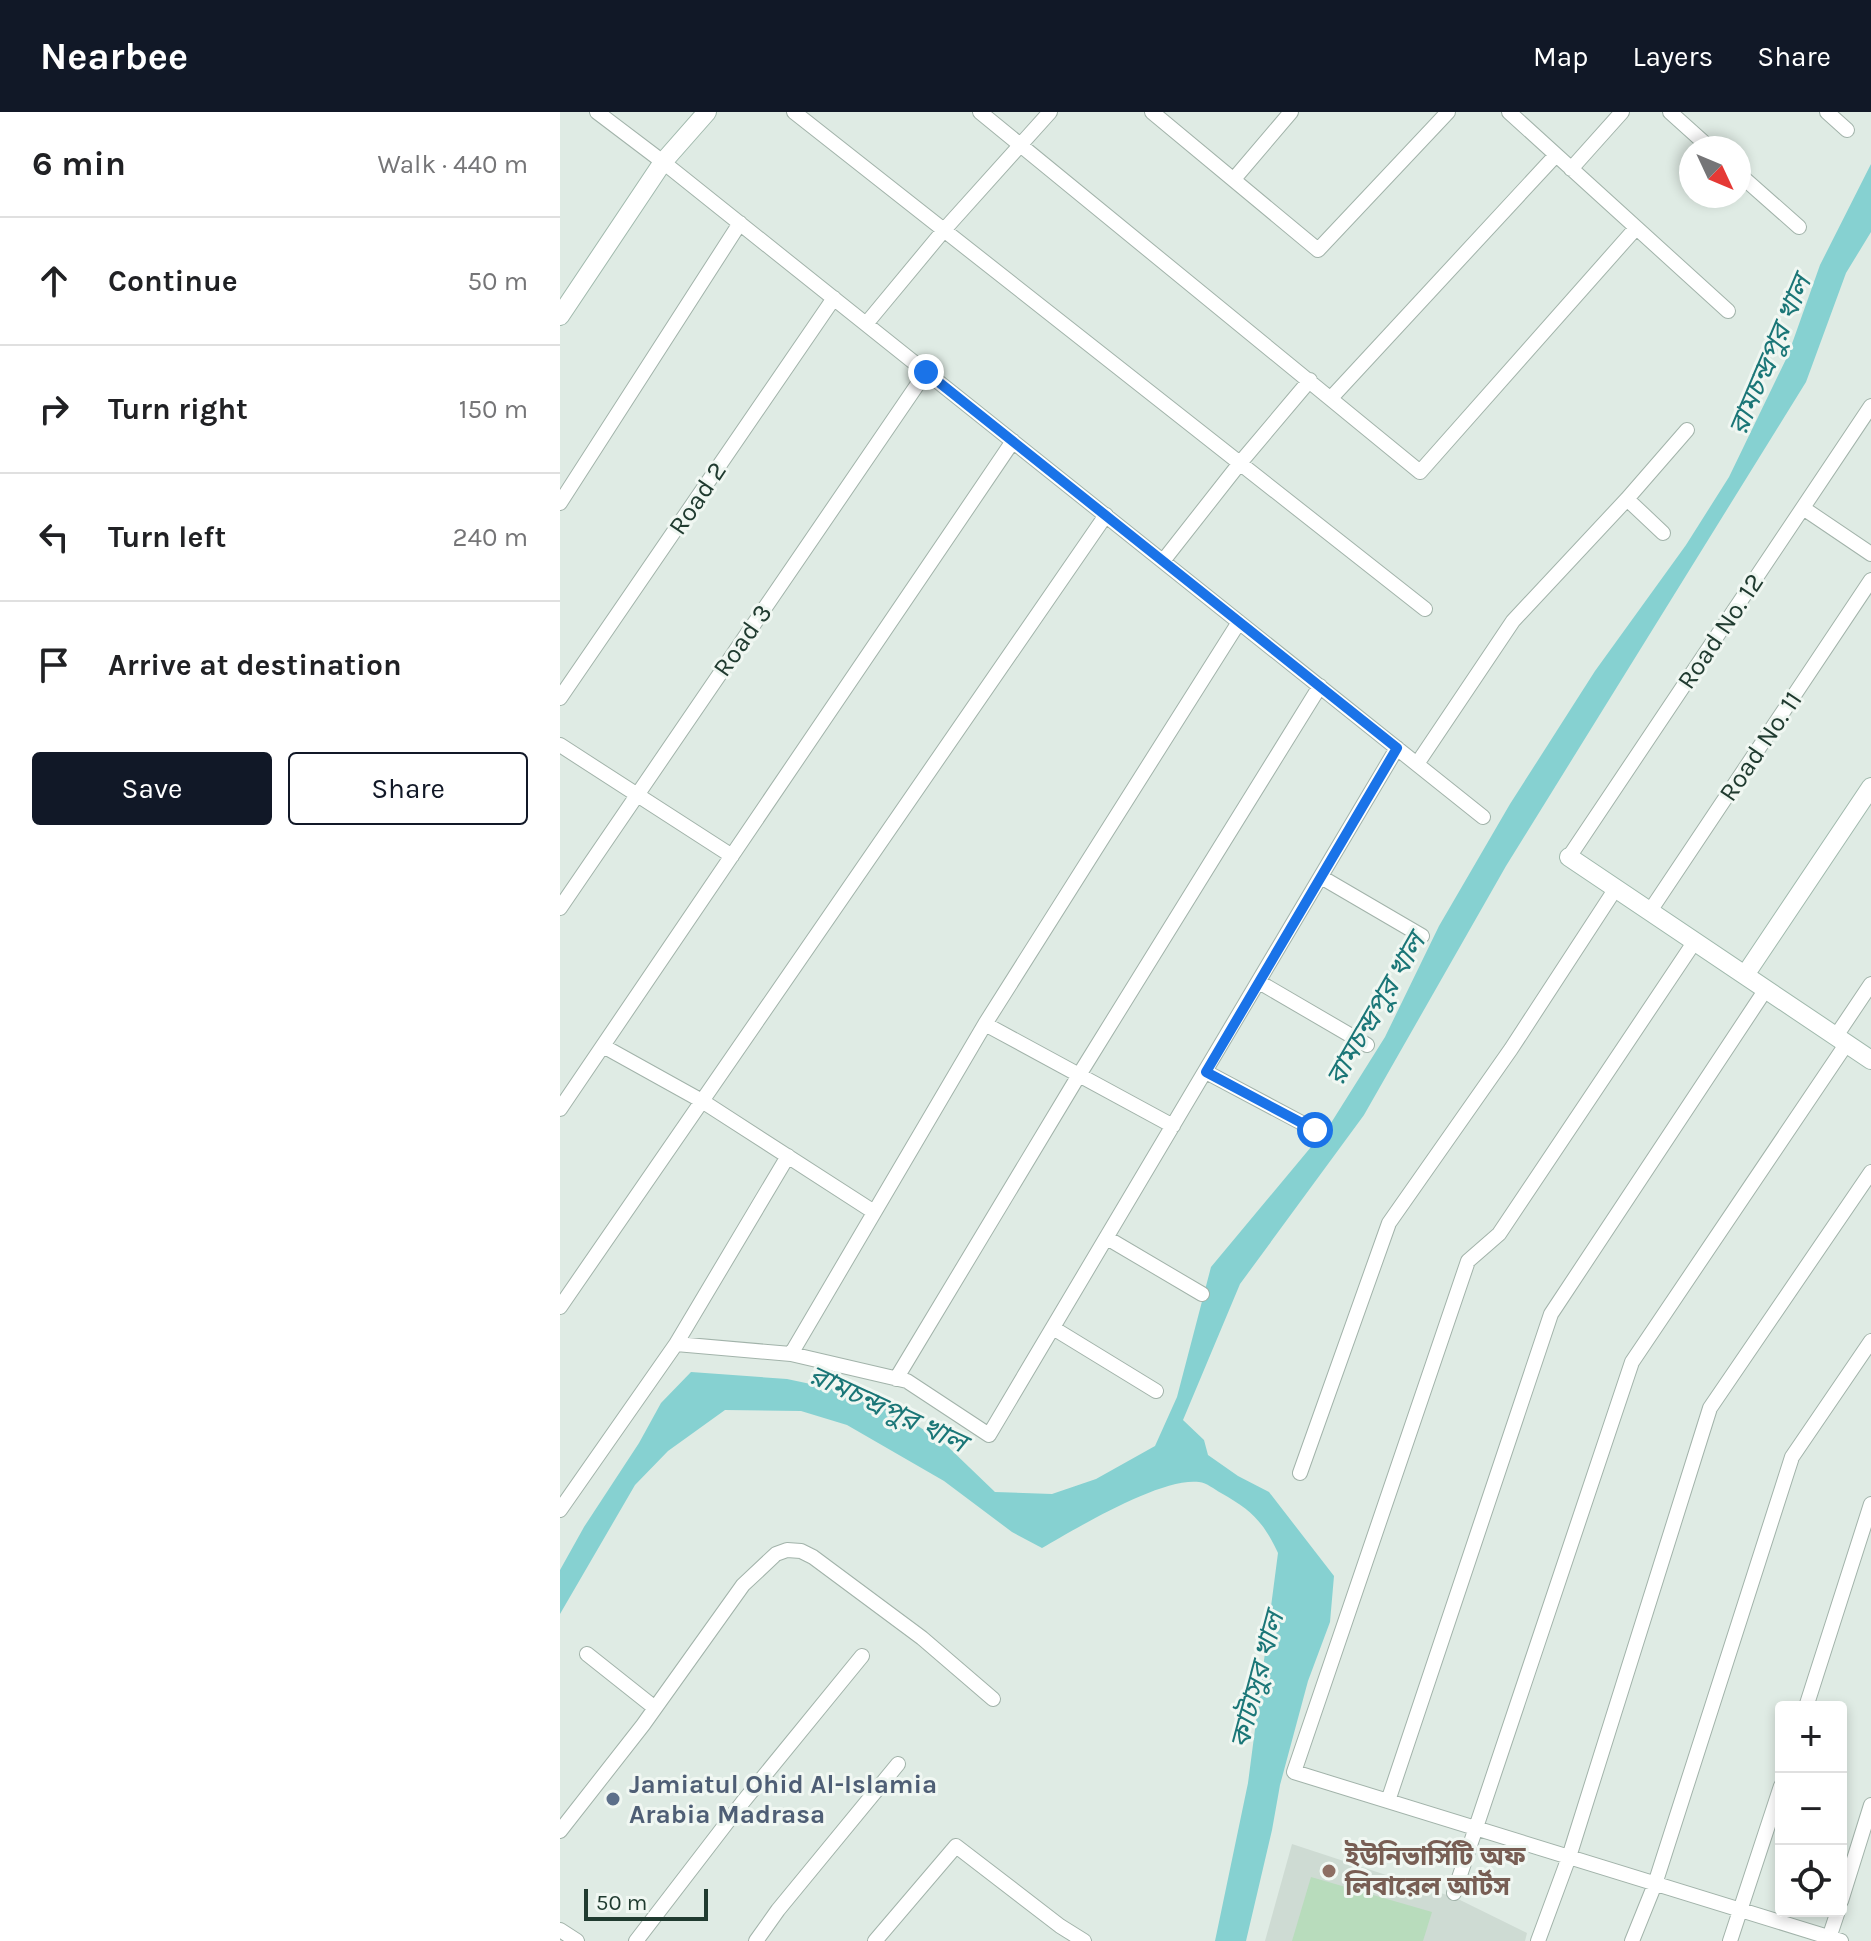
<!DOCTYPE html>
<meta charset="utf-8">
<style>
:root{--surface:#fff;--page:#f2f2f2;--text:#202124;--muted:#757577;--line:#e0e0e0;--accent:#111827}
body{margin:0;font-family:Karla,"Noto Sans Bengali",sans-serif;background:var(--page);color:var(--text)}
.controls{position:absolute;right:24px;bottom:24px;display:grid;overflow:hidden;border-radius:8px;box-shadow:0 4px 12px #0003}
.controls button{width:72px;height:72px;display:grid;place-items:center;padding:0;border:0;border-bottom:2px solid var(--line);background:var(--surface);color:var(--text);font:40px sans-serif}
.compass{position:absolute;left:1119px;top:24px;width:72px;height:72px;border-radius:50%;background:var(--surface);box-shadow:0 4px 12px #0003;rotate:134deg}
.scale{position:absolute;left:24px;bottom:20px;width:124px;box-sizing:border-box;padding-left:8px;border:4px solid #203b30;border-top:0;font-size:22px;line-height:28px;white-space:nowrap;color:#203b30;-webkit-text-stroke:6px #f0f7f2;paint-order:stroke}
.stop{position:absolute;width:24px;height:24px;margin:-18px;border:6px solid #1a73e8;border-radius:50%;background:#fff}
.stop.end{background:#1a73e8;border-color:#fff;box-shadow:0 2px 8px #0008}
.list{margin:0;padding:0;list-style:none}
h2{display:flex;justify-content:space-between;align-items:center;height:104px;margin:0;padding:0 32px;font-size:34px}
h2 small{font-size:26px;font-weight:400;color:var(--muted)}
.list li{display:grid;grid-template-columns:52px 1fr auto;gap:24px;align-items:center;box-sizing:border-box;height:128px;padding:0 32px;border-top:2px solid var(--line)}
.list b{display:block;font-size:30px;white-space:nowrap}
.list em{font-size:26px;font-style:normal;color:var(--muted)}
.actions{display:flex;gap:16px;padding:24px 32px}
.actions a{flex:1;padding:18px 0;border:2px solid var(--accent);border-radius:8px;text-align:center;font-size:28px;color:var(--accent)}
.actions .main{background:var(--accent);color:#fff}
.icon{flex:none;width:44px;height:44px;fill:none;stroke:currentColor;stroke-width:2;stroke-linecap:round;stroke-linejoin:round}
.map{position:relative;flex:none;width:1311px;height:1829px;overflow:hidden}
header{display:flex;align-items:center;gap:48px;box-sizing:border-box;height:112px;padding:0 40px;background:var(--accent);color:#fff}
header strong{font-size:38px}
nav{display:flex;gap:44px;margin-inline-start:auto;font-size:28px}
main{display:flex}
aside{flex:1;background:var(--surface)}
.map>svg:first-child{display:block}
</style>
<header>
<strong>Nearbee</strong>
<nav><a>Map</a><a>Layers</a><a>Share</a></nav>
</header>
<main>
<aside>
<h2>6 min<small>Walk · 440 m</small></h2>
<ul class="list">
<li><svg class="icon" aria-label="ahead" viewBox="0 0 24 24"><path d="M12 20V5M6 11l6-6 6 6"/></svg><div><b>Continue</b></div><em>50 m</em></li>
<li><svg class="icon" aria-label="right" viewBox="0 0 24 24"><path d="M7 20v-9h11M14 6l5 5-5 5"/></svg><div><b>Turn right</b></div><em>150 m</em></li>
<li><svg class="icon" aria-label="left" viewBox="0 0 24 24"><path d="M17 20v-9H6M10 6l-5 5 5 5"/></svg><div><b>Turn left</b></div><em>240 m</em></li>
<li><svg class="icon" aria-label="arrive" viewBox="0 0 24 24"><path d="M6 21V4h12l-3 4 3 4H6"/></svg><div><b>Arrive at destination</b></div></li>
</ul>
<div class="actions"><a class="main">Save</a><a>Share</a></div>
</aside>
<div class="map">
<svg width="1311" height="1829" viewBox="0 0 1311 1829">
<rect width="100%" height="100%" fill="#dfebe4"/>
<path fill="#cedbd3" d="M732,1732L896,1786L967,1821L965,1829H705Z"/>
<path fill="#b8dcbc" d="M751,1765L872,1800L863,1829H732Z"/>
<path fill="#86d1d1" d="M1311,52V120L1286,161L1246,270L946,754L804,1003L680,1172L623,1308L644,1328L648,1343L678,1364L709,1380L774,1464L770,1510L748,1569L720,1673L712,1718L686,1829H655L688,1671L718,1441C703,1409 691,1398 661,1381C654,1377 647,1371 639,1370C601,1365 517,1416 482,1436L452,1420L384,1369L287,1313L241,1299L165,1298L108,1339L75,1373L0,1502V1458L24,1415L79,1331L101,1291L131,1260L227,1267L312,1285L383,1330L435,1380L492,1382L536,1367L595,1334L617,1285L651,1155L771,1011L825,925L879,814L950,692L1035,559L1126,433L1169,365L1228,243L1260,153Z"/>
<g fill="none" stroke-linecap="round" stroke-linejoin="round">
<defs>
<path id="street" d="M37,0L103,50L923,705
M234,0L865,497
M420,0L860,360L1076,116
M592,0L758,138L888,0
M949,0L1168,199
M1110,0L1150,36
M1267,0L1287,18
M1011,57L1062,0
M1179,62L1239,115
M674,67L731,0
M306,212L384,118L490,0
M771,286L996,43
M1067,387L1103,421
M0,391L180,111
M1243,396L1311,442
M603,449L680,351L750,268
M0,586L274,186
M0,633L172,744
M857,652L953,509L1067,387L1127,318
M1009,745L1311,294
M761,765L862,824
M0,796L366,260
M1090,799L1311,468
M1135,829L939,1122L908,1149L734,1660L1281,1829
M699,870L807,933
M425,912L613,1014
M1276,924L1311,872
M43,934L142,989L314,1100
M646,960L755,1018
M0,997L453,329
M547,1126L642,1182
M0,1195L546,403
M493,1216L596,1279
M116,1232L228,1044
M231,1242L425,912L679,510
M336,1267L519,963L760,574
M740,1361L829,1111L951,937L1056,776
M0,1398L116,1232L231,1242L347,1269L429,1323L837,636
M27,1542L95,1596
M1246,1595L1311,1392
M828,1689L991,1202L1206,877
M0,1719L83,1613L183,1473L216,1442L227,1438L241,1439L253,1445L362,1526L433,1587
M894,1781L1072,1250L1287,931
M1281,1789L1311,1693
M0,1818L17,1829
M76,1829L182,1691L302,1544
M196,1829L218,1798L338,1652
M315,1829L396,1734L500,1814L524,1829
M978,1829L1009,1745L1150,1296L1311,1060
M1072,1829L1095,1772L1232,1345L1311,1229
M1170,1829L1221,1674
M1268,1829L1278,1799"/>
<path id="secondary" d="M0,204L103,50L147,0
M1009,745L1311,948
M1185,863L1311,675"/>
</defs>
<use href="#street" stroke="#a2b3aa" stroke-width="16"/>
<use href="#secondary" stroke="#a1b9ad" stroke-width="20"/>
<use href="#street" stroke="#fff" stroke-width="14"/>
<use href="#secondary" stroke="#fff" stroke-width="18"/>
</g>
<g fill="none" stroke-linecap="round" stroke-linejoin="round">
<path stroke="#1a73e8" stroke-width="10" d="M366,260L837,636L646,960L755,1018"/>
</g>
<circle fill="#5c6f8a" stroke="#f0f7f2" stroke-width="3" cx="53" cy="1687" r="8"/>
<circle fill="#8d6e63" stroke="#f0f7f2" stroke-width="3" cx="769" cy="1759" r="8"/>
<g text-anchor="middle" stroke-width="6" stroke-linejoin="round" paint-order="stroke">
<g font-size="26" fill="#203b30" stroke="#f0f7f2">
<text transform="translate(137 386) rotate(-56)" y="9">Road 2</text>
<text transform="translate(1160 519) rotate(-56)" y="9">Road No. 12</text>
<text transform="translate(182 528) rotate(-55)" y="9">Road 3</text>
<text transform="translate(1200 634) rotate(-56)" y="9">Road No. 11</text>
</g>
<g font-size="26" font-weight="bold" fill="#4e5e75" stroke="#f0f7f2" text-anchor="start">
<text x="69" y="1681">Jamiatul Ohid Al-Islamia<tspan x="69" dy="30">Arabia Madrasa</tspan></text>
</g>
<g font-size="26" font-weight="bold" fill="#785e54" stroke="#f0f7f2" text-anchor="start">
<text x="785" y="1753">ইউনিভার্সিটি অফ<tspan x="785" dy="30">লিবারেল আর্টস</tspan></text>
</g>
<g font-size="28" font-style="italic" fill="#1a7677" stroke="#f0f7f2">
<text transform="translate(1209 243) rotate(-67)" y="10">রামচন্দ্রপুর খাল</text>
<text transform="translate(815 897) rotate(-60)" y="10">রামচন্দ্রপুর খাল</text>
<text transform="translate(328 1296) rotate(25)" y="10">রামচন্দ্রপুর খাল</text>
<text transform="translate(696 1568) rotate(-75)" y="10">কাটাসুর খাল</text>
</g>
</g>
</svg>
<div class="controls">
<button>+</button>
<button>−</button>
<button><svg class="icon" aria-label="locate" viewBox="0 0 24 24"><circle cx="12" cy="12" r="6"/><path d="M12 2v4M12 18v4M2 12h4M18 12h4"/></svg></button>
</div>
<svg class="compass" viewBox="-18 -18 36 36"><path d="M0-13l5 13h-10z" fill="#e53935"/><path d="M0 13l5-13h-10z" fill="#757577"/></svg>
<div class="scale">50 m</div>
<div class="stop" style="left:755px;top:1018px"></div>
<div class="stop end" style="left:366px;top:260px"></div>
</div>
</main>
